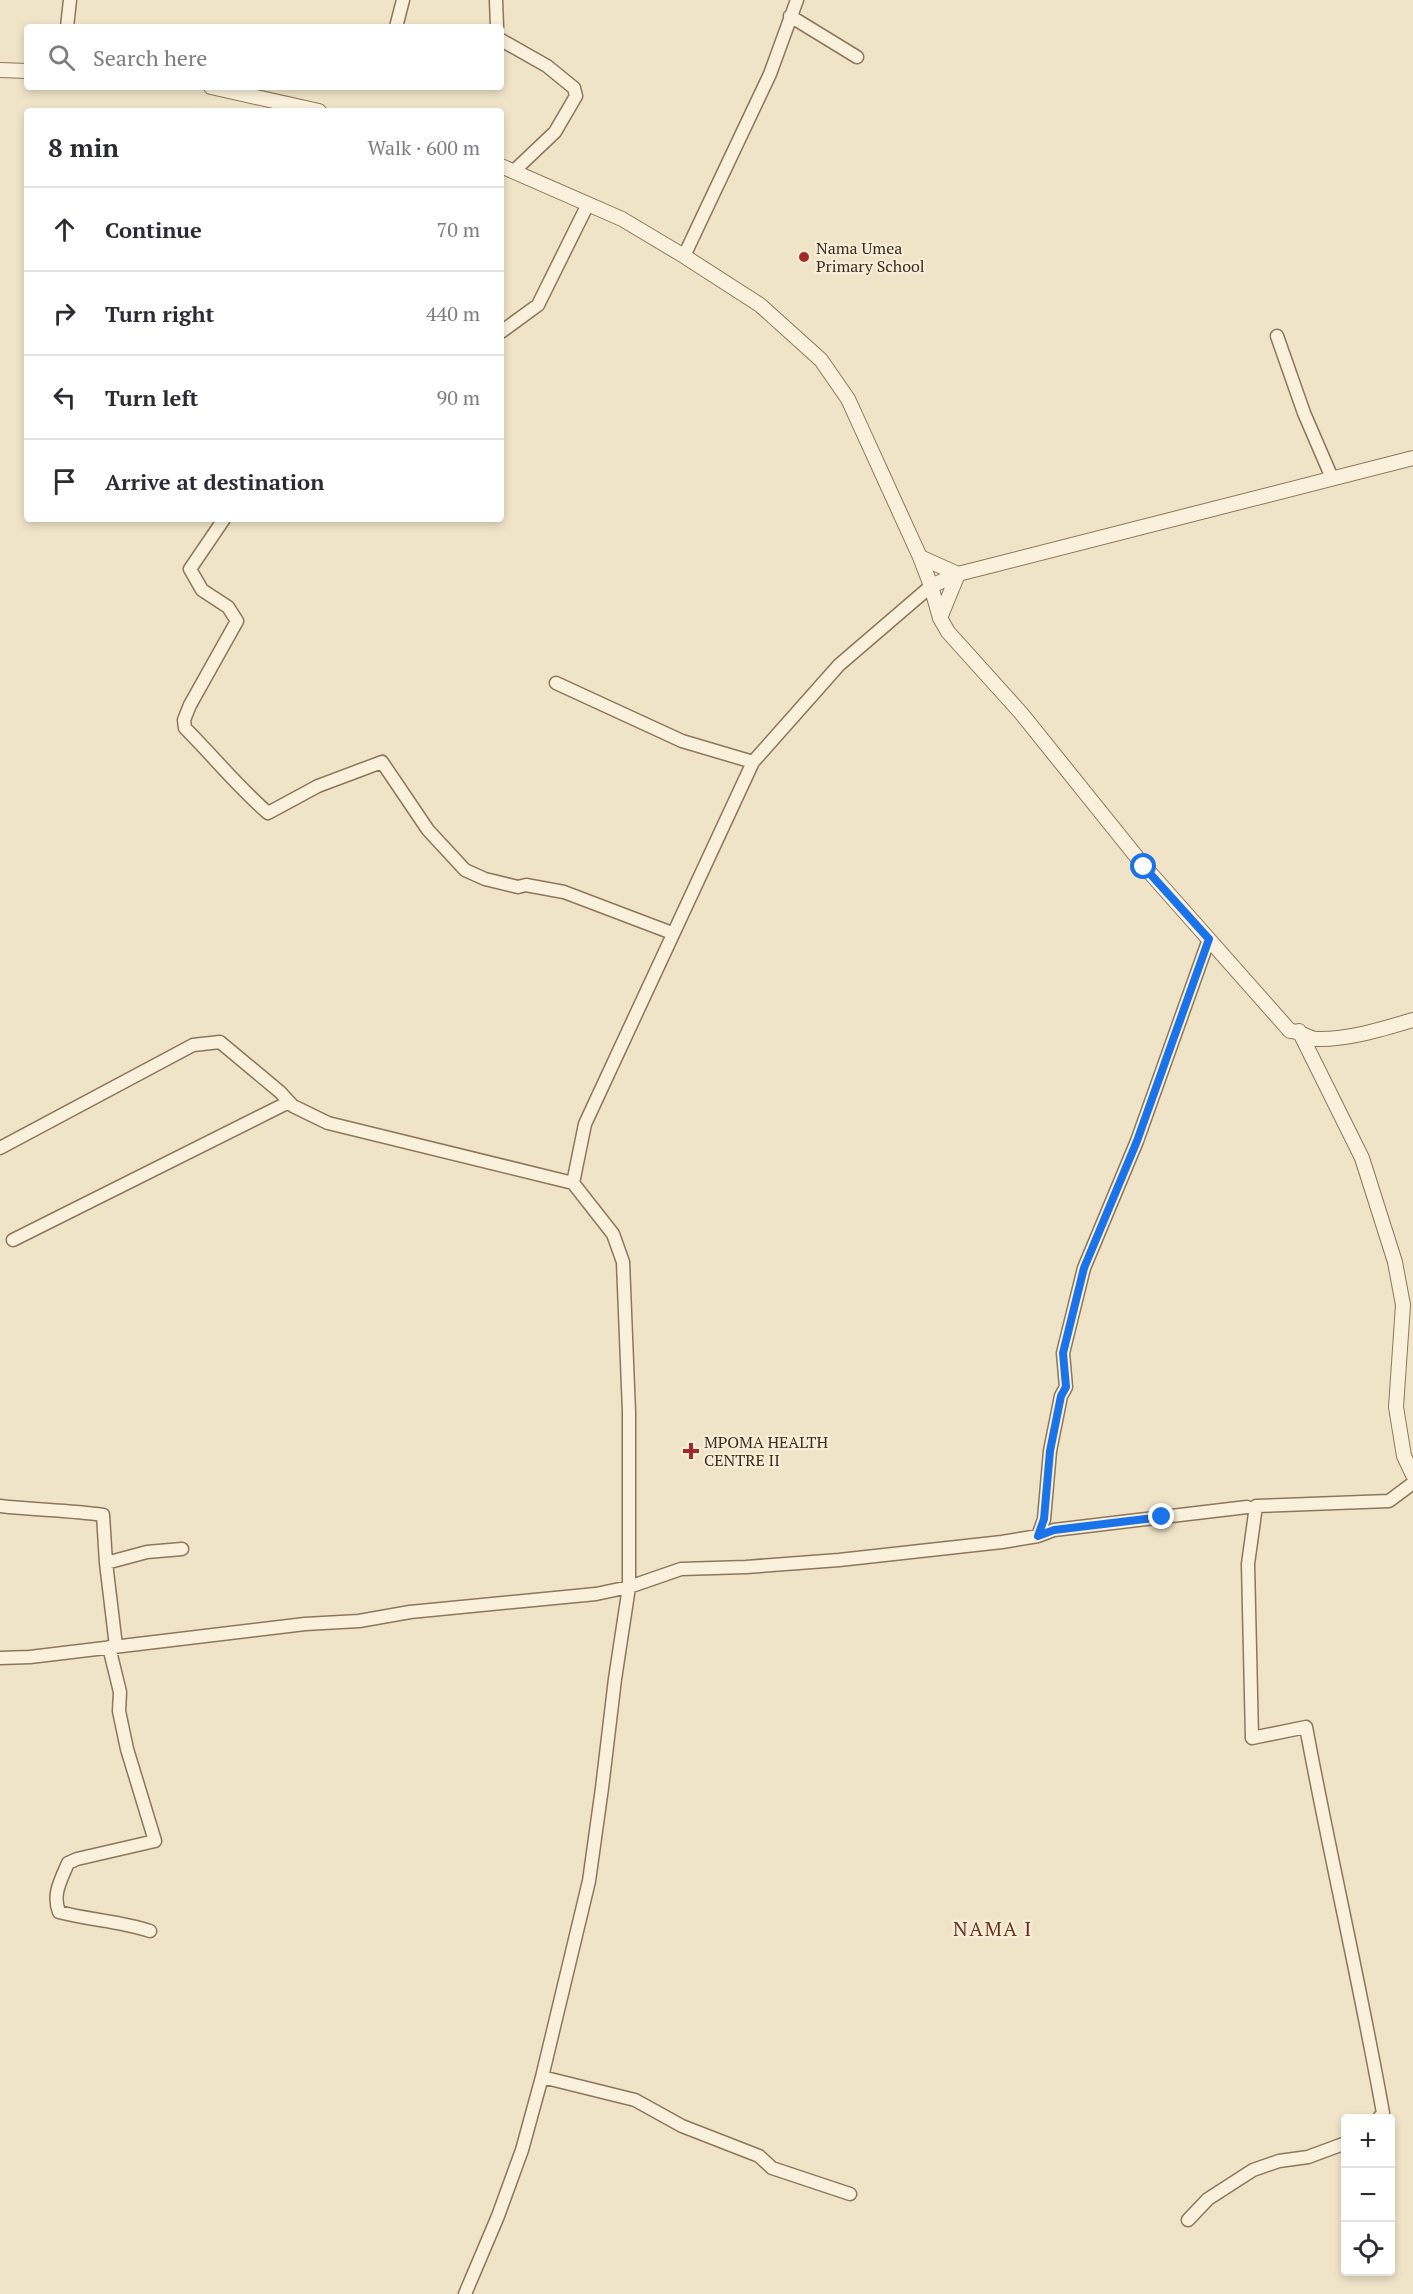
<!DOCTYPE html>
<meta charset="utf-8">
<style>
:root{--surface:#fff;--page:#f7f7f7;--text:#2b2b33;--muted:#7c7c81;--line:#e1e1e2}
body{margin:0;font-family:"PT Serif",serif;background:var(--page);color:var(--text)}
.controls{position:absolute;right:18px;bottom:18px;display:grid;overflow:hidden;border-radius:6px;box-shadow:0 3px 9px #0003}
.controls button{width:54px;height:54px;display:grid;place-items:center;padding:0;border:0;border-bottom:2px solid var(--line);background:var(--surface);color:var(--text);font:30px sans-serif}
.stop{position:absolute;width:18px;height:18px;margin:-14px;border:4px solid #1a73e8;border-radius:50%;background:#fff}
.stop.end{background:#1a73e8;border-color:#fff;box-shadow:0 2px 6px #0008}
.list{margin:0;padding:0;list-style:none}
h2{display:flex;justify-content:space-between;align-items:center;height:78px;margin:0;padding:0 24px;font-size:26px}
h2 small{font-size:20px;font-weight:400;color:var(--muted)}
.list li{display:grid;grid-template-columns:39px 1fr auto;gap:18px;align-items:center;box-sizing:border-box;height:84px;padding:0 24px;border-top:2px solid var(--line)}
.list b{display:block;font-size:22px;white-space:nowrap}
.list em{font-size:20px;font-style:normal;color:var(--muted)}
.icon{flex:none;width:33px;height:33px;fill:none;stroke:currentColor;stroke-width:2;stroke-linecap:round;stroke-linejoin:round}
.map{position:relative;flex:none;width:1413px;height:2294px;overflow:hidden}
.search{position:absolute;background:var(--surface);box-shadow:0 3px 9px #0003;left:24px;top:24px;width:480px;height:66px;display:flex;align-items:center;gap:15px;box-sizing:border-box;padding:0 21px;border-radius:6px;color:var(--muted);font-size:22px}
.panel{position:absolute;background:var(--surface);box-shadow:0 3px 9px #0003;left:24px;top:108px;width:480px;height:414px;border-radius:6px}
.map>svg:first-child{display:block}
</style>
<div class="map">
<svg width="1413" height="2294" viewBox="0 0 1413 2294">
<rect width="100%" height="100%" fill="#f0e4c8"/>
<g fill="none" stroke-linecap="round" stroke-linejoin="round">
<defs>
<path id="minor" d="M496,0L497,27
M790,16L857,57
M67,27L70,0
M396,27L403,0
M501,40L547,66L574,88L576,96L555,132L515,170
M684,256L770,74L797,0
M501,332L538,305L588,204
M1277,336L1304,413L1332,478
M224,519L190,569L202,590L228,607L237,621L190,705L184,720L185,728C213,756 238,787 268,813L318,786L382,762L428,830L465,870L485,879L518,887L526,885L564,892L672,933
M556,683L682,741L753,762
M1209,939L1137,1141L1084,1268L1063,1353L1066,1387L1061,1396L1050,1451L1044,1519L1038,1536L1054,1530L1247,1507
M0,1148L193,1045L220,1042L280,1092L293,1106L328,1123L573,1183
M13,1240L289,1102
M0,1506C34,1510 69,1510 103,1515L106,1563L116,1646
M106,1563L147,1552L182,1549
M109,1647L120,1692L119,1711L127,1749L155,1841L77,1859L68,1863C61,1880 52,1894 59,1912C89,1920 120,1921 150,1931
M0,1658L30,1657L305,1624L359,1621L410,1612L596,1594L629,1587L681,1569L746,1567L839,1560L1002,1542L1038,1536
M542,2077L635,2100L682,2126L759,2156L772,2168L850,2194
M1379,2118L1383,2113C1360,1984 1330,1856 1306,1727L1252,1738L1248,1564L1256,1506L1389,1501L1413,1483
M1188,2220L1208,2199L1253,2170L1279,2161L1308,2157L1346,2143
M465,2294L498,2216L522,2150L542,2077L589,1881L602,1788L615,1679L629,1587V1412L623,1262L613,1234L573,1183L585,1124L753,762L839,665L931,586"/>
<path id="tertiary" d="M0,70L27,71
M211,87L319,111
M501,166L622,219L684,256L760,305L821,360L848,399L920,557L931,586L940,618L948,632L1021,713L1144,866L1290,1031C1301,1031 1307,1038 1316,1039C1347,1040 1383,1029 1413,1020
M920,557L958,574L940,618
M931,586L958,574L1413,458
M1299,1031L1362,1158L1395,1262L1403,1305L1396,1407L1404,1456L1413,1475"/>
</defs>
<use href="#minor" stroke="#8d765c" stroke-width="15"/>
<use href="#tertiary" stroke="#8d765c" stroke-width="16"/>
<use href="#minor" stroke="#faf1dc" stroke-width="12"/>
<use href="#tertiary" stroke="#faf1dc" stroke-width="14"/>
</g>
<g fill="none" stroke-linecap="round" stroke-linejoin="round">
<path stroke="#1a73e8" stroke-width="8" d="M1144,867L1209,939L1137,1141L1084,1268L1063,1353L1066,1387L1061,1396L1050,1451L1044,1519L1038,1536L1054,1530L1162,1517"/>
</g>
<g fill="#9e2a2b" stroke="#f7eed8" stroke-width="2">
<circle cx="804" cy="257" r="6"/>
<path d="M688 1442h6v6h6v6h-6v6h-6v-6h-6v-6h6z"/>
</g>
<g text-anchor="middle" stroke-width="4.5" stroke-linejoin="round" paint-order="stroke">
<g font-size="16" fill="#3d2e20" stroke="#f7eed8" text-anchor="start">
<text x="816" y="254">Nama Umea<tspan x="816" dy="18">Primary School</tspan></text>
<text x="704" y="1448">MPOMA HEALTH<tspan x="704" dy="18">CENTRE II</tspan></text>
</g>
<g font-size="20" letter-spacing="1.5" fill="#6b2e1e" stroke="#f7eed8">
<text x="993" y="1936">NAMA I</text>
</g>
</g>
</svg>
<div class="controls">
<button>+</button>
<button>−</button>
<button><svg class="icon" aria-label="locate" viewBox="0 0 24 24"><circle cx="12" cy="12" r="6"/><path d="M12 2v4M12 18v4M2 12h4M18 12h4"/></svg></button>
</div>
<div class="stop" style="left:1144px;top:867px"></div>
<div class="stop end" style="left:1162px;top:1517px"></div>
<div class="search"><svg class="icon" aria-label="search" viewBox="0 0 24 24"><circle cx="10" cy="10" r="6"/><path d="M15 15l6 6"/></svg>Search here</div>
<section class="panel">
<h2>8 min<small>Walk · 600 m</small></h2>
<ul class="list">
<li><svg class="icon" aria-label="ahead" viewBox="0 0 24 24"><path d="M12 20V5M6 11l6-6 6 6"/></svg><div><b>Continue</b></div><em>70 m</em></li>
<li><svg class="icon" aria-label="right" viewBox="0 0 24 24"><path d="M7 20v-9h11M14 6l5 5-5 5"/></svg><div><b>Turn right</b></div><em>440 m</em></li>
<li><svg class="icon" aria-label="left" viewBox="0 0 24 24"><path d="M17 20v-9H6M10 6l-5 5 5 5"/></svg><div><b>Turn left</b></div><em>90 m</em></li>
<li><svg class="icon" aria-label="arrive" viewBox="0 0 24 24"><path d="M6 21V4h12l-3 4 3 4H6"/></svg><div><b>Arrive at destination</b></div></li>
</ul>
</section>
</div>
